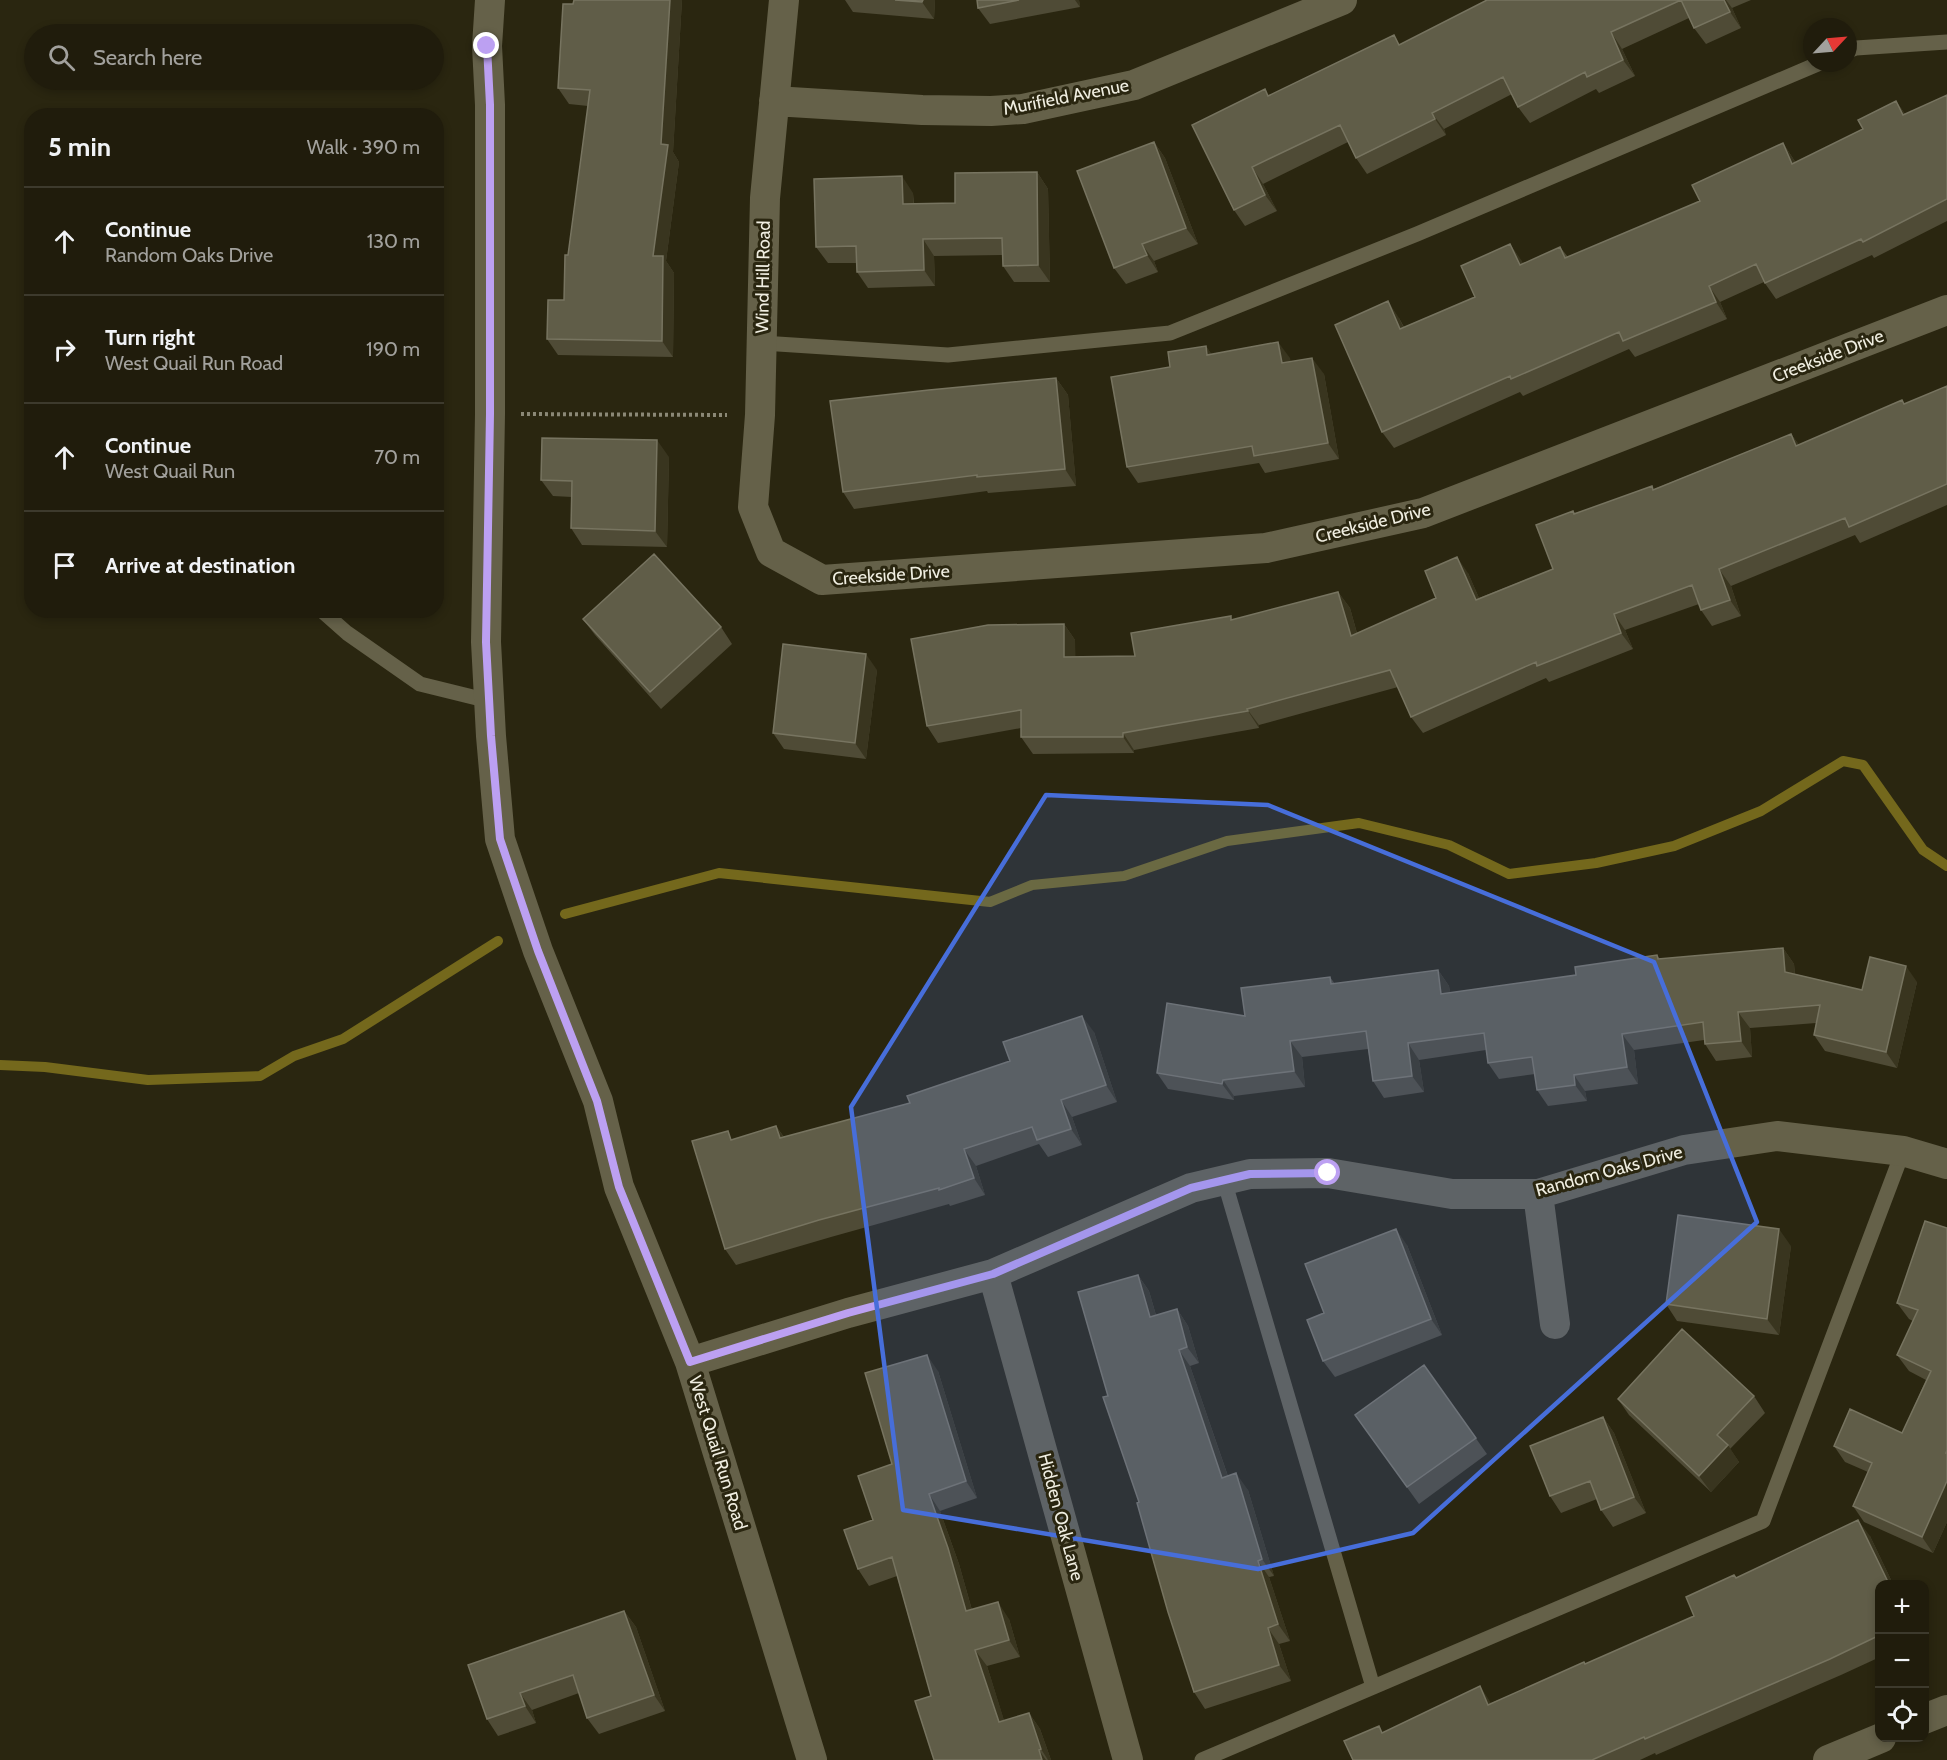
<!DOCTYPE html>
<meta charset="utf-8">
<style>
:root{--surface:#201c0c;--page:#282515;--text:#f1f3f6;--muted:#a2a19d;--line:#3d3a2d}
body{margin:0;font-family:Cabin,sans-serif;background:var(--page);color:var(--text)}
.controls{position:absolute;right:18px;bottom:18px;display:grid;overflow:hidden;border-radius:12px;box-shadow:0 3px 9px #0003}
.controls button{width:54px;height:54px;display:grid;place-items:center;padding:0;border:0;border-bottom:2px solid var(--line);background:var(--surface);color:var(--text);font:30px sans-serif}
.compass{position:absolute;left:1803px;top:18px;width:54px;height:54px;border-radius:50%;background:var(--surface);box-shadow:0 3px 9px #0003;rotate:64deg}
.stop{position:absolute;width:18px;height:18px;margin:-14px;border:4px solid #bca0f2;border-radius:50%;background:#fff}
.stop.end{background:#bca0f2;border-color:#fff;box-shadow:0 2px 6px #0008}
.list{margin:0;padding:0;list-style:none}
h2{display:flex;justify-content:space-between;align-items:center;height:78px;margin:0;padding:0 24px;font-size:26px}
h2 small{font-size:20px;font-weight:400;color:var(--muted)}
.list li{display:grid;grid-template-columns:39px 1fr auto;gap:18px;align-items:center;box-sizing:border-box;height:108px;padding:0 24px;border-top:2px solid var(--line)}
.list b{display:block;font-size:22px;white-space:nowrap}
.list p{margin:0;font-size:20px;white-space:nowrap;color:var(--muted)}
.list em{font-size:20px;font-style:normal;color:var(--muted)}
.icon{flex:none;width:33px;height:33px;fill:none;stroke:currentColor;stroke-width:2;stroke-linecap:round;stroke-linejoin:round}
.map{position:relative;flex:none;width:1947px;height:1760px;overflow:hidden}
.search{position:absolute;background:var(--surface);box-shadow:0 3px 9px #0003;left:24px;top:24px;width:420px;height:66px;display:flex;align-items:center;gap:15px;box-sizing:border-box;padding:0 21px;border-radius:33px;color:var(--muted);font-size:22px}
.panel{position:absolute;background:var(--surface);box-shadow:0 3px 9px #0003;left:24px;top:108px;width:420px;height:510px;border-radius:24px}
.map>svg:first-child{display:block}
</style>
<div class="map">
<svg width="1947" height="1760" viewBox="0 0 1947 1760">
<rect width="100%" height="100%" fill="#2a2610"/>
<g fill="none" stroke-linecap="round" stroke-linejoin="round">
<path stroke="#74681c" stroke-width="10" d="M565,914L719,873L990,902L1032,885L1124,876L1227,841L1359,823L1449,845L1509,874L1596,863L1674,846L1761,811L1843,761L1863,765L1923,850L1947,866
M0,1065L45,1067L148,1080L260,1076L294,1056L343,1039L498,941"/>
<path stroke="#8b8876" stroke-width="4" stroke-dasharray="3 3" stroke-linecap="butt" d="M521,414L727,415"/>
<path stroke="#656149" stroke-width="15" d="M1848,51L1856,48L1947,42
M762,343L948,355L1170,333L1417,234L1820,63
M321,610L347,633L420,684L489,701
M1224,1180L1373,1687
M1202,1760L1763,1521L1903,1151"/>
<path stroke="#656149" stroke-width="30" d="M490,0L487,46L490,105V414L486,642L491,736L500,839L538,951L598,1101L619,1187L690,1362L812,1760
M784,0L765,198L760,415L753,507L771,552L822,580L1266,548L1423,513L1947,310
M774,101L922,110L991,111L1023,109L1134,85L1342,0
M1538,1194L1555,1324
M993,1274L1128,1760
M690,1362L848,1313L993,1274L1191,1188L1250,1174L1328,1173L1452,1194H1538L1684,1150L1777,1136L1903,1151L1947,1164
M1924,1719L1947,1710
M1828,1760L1881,1738"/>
</g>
<path fill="#4f4b36" d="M574,0H682L673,152L679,162L666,261L674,273L673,357L558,355L547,339L564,300L568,255L588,106L569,104L558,88Z
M845,0H935L934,19L853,12Z
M977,0H1079L1080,7L990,24L978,8Z
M1487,0H1751L1732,8L1741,28L1706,44L1694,28L1689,18L1622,49L1635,76L1599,93L1596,89L1530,123L1518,107L1512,94L1444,129L1446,135L1367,174L1356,158L1348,142L1263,184L1277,211L1245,226L1234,210L1270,96L1401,45Z
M1947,95V221L1874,258L1872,255L1776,299L1764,282L1720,302L1727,319L1635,357L1629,349L1523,396L1520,392L1394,448L1382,432L1399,318L1404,327L1475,297L1510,244L1523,264L1560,247L1568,257L1700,201L1783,143L1796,163L1863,129L1896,101L1905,114Z
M1154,142L1165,158L1198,244L1154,261L1158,272L1126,284L1114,268Z
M1037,172L1048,189L1050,282H1014L1003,266L1002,255L934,256L935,286L868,288L857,272L856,263H828L816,247L913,193L914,204L955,203Z
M1206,346L1211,354L1290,358V362L1324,374L1339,459L1265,473L1259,463L1138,483L1127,467L1170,367Z
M1056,378L1068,395L1076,486L988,493L987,491L854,509L843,492Z
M1947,386V505L1860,543L1855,535L1731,586L1741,616L1712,626L1701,610L1699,604L1625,630L1633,649L1549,682L1546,678L1423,733L1411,717L1398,687L1259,725V728L1134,750V753L1033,754L1021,737V728L938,743L927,726L1064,624L1075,640V657L1135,656L1234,620L1338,592L1350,608L1357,633L1436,598L1468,573L1479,598L1553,569L1573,511L1575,513L1654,489L1791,434L1799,445L1905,404Z
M669,457L667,547L582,545L571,528L572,497L553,496L541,480Z
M583,619L721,627L732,644L661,709L595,635Z
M877,670L866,759L784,749L773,733Z
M1783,948L1794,964L1795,974L1862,990L1917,982L1897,1068L1825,1051L1814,1035L1816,1023L1750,1028L1752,1057L1716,1061L1705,1044L1704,1040L1634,1050L1638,1084L1585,1091L1587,1101L1548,1106L1537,1090L1535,1074L1499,1079L1488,1063L1486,1050L1419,1060L1424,1092L1384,1098L1373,1081L1368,1049L1302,1057L1305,1087L1234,1096V1100L1168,1089L1157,1073L1245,1016L1330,977L1335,984L1438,970L1449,986L1450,993L1576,975L1657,955L1660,959Z
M1094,1032L1117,1102L1072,1117L1082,1145L1048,1157L1039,1144L976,1166L985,1195L950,1206L949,1204L831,1237L736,1265L725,1249L776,1126L784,1137L910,1103L1010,1061Z
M1947,1228V1522L1933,1553L1864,1522L1853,1506L1868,1472L1845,1462L1834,1446L1902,1433L1926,1380L1909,1371L1897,1355L1913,1321L1909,1319L1897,1303Z
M1407,1245L1442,1335L1335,1377L1323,1361L1324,1313Z
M1791,1246L1779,1335L1677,1321L1666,1304Z
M1138,1275L1149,1291L1156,1315L1177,1309L1188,1326L1199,1363L1190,1366L1228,1476L1248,1490L1274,1576L1269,1577L1290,1641L1279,1644L1291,1681L1205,1709L1194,1692L1108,1396Z
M1424,1365L1487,1454L1419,1504L1355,1415Z
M938,1371L977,1498L940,1511L959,1564L972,1610L1009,1619L1020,1657L987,1666L1004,1721L1029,1713L1040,1729L1051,1760H934L931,1696L897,1576L869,1586L858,1569L892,1464Z
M1754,1396L1765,1413L1730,1449L1739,1462L1711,1492L1629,1415L1618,1399Z
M1603,1417L1614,1433L1646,1513L1613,1527L1601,1510L1597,1499L1561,1513L1550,1496Z
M1870,1536L1893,1584H1880V1657L1841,1675L1656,1755L1655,1753L1640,1760H1353L1383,1732L1491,1703L1585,1664L1694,1616L1734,1575L1736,1578Z
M624,1611L636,1627L665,1711L599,1734L587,1718L579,1693L532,1710L536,1723L498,1736L487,1719Z"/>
<path fill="#39351f" d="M670,0H682L673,152L679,162L666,261L674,273L673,357L662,341L653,256Z
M923,0H935L934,19L922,2Z
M1075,0H1079L1080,7Z
M1724,0H1726L1732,8L1741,28L1730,12Z
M1611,32L1622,49L1635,76L1623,60Z
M1896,101L1907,117L1903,115Z
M1432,113L1444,129L1446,135L1435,119Z
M1154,142L1165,158L1198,244L1186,228Z
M1783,143L1794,160L1804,181L1792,164Z
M1252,167L1263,184L1277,211L1265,195Z
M1037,172L1048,189L1050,282L1038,265Z
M902,176L913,193L914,221L903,204Z
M923,239L934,256L935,286L924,270Z
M1142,244L1154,261L1158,272L1147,255Z
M1510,244L1522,261L1531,281L1520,265Z
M1709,286L1720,302L1727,319L1716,302Z
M1388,301L1399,318L1412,345L1400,329Z
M1278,342L1290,358L1294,379L1282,363Z
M1206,346L1217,362L1207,355Z
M1312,358L1324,374L1339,459L1328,443Z
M1056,378L1068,395L1076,486L1065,469Z
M1791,434L1803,450L1796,446Z
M657,440L669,457L667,547L655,531Z
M1457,557L1468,573L1487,616L1476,600Z
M1719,569L1731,586L1741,616L1730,600Z
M1338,592L1350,608L1362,652L1351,636Z
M1614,614L1625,630L1633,649L1621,633Z
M1064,624L1075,640L1076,674L1064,657Z
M866,654L877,670L866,759L855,743Z
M1247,709L1259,725V728L1248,711Z
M1123,733L1134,750V753L1123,737Z
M1783,948L1794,964L1796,988L1785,972Z
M1906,966L1917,982L1897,1068L1886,1052Z
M1438,970L1449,986L1453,1010L1441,994Z
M1738,1012L1750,1028L1752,1057L1741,1041Z
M1082,1016L1094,1032L1117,1102L1106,1085Z
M1622,1034L1634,1050L1638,1084L1627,1067Z
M1290,1041L1302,1057L1305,1087L1294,1071Z
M1408,1043L1419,1060L1424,1092L1412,1076Z
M1574,1075L1585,1091L1587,1101L1575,1085Z
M1223,1080L1234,1096V1100L1222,1084Z
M1061,1100L1072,1117L1082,1145L1071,1129Z
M776,1126L787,1142L780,1138Z
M964,1149L976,1166L985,1195L974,1178Z
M1396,1229L1407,1245L1442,1335L1431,1319Z
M1779,1229L1791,1246L1779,1335L1767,1319Z
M1138,1275L1149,1291L1161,1333L1150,1317Z
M1177,1309L1188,1326L1199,1363L1187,1347Z
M1179,1350L1190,1366L1234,1494L1222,1478Z
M927,1355L938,1371L977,1498L966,1481Z
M1603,1417L1614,1433L1646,1513L1634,1497Z
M1728,1445L1739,1462L1711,1492L1699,1476Z
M1236,1473L1248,1490L1274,1576L1262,1559Z
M1947,1481V1522L1933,1553L1922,1537Z
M929,1494L940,1511L959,1564L977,1628L966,1611Z
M1858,1520L1870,1536L1893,1584H1889Z
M1258,1561L1269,1577L1290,1641L1278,1624Z
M998,1602L1009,1619L1020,1657L1009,1640Z
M624,1611L636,1627L665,1711L654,1695Z
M1268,1628L1279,1644L1291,1681L1279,1665Z
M975,1650L987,1666L1010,1739L999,1722Z
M1480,1686L1491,1703L1500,1721L1488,1705Z
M520,1693L532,1710L536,1723L525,1706Z
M1029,1713L1040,1729L1051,1760H1048L1041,1749Z
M1039,1750L1046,1760H1042Z"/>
<path fill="#605d48" stroke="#777460" stroke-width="1.5" d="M574,0H670L661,144L668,145L653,256H663L662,341L547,339L548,300H564L565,255H568L590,90L558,88L563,4H573Z
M895,0H923L922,2Z
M977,0H1019L978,8Z
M1487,0H1681L1611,32L1623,60L1587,77L1585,72L1518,107L1503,77L1432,113L1435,119L1356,158L1340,125L1252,167L1265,195L1234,210L1192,125L1265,89L1268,96L1394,35L1399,45Z
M1681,0H1724L1730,12L1694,28Z
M1947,95V199L1863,242L1861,239L1765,283L1756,264L1709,286L1716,302L1623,341L1619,332L1511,379L1510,376L1382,432L1335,325L1388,301L1400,329L1475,297L1461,266L1510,244L1520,265L1560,247L1565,258L1700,201L1692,185L1783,143L1792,164L1863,129L1858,120L1896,101L1903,115Z
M1154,142L1186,228L1142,244L1147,255L1114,268L1077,171Z
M1037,172L1038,265L1003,266L1002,238L923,239L924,270L857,272L856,246L816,247L814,179L902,176L903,204L955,203V173Z
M1278,342L1282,363L1312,358L1328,443L1254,456L1252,446L1127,467L1111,377L1170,367L1168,352L1206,346L1207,355Z
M1056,378L1065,469L977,477V475L843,492L830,401L929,390Z
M1947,386V484L1849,527L1845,518L1719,569L1730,600L1701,610L1692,585L1614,614L1621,633L1537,666L1536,662L1411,717L1390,670L1247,709L1248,711L1123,733V737H1021V710L927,726L911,639L988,625L1064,624V657L1135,656L1131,633L1231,616V620L1338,592L1351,636L1436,598L1425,571L1457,557L1476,600L1553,569L1536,525L1573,511L1574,514L1652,486L1653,490L1791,434L1796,446L1902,400L1904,404Z
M542,438L657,440L655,531L571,528L572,481L541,480Z
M654,554L721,627L650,692L583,619Z
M783,644L866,654L855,743L773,733Z
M1783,948L1785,972L1862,990L1870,957L1906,966L1886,1052L1814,1035L1820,1005L1738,1012L1741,1041L1705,1044L1703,1022L1622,1034L1627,1067L1574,1075L1575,1085L1537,1090L1532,1057L1488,1063L1484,1033L1408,1043L1412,1076L1373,1081L1366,1031L1290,1041L1294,1071L1223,1080L1222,1084L1157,1073L1167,1003L1245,1016L1241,988L1330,977L1331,984L1438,970L1441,994L1576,975L1575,967L1657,955L1658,959Z
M1082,1016L1106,1085L1061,1100L1071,1129L1037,1140L1032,1127L964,1149L974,1178L939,1190V1188L819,1220L725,1249L692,1141L728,1131L731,1140L776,1126L780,1138L910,1103L907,1096L1010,1061L1003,1042Z
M1678,1215L1779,1229L1767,1319L1666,1304Z
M1925,1221L1947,1228V1450L1946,1453H1947V1481L1922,1537L1853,1506L1872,1463L1834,1446L1850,1409L1902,1433L1931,1371L1897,1355L1918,1310L1897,1303Z
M1396,1229L1431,1319L1323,1361L1307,1320L1324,1313L1305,1264Z
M1138,1275L1150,1317L1177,1309L1187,1347L1179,1350L1222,1478L1236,1473L1262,1559L1258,1561L1278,1624L1268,1628L1279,1665L1194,1692L1168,1612L1137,1503L1139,1502L1103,1397L1108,1396L1078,1292Z
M1682,1329L1754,1396L1717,1435L1728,1445L1699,1476L1618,1399Z
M927,1355L966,1481L929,1494L948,1548L966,1611L998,1602L1009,1640L975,1650L999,1722L1029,1713L1041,1749L1039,1750L1042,1760H934L915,1701L931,1696L892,1557L858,1569L844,1530L873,1520L858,1476L892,1464L865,1373Z
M1424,1365L1476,1438L1407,1487L1355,1415Z
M1603,1417L1634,1497L1601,1510L1590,1481L1550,1496L1530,1446Z
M1858,1520L1889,1584H1880V1635L1830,1659L1645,1739L1644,1737L1592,1760H1353L1344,1741L1379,1726L1382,1733L1480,1686L1488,1705L1584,1662L1585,1664L1694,1616L1686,1597L1734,1575L1736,1578Z
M624,1611L654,1695L587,1718L573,1675L520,1693L525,1706L487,1719L468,1665Z"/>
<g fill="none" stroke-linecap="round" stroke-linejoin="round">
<path stroke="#bca0f2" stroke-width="8" d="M487,46L490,105V414L486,642L491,736L500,839L538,951L597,1101L619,1187L690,1362L848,1313L993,1274L1191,1188L1250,1174L1328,1173"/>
</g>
<path fill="#476eda" fill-opacity="0.2" stroke="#476eda" stroke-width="4.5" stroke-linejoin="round" d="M1046,795L1268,805L1654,962L1757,1222L1413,1533L1258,1569L903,1510L851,1107Z"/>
<g text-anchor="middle" stroke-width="6" stroke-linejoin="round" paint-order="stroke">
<g font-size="18" fill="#f0eee1" stroke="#2a2610">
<text transform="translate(1066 97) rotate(-11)" y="6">Murifield Avenue</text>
<text transform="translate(763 277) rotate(-89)" y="6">Wind Hill Road</text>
<text transform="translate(1828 356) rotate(-21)" y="6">Creekside Drive</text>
<text transform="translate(1373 523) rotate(-14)" y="6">Creekside Drive</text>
<text transform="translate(891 575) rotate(-4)" y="6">Creekside Drive</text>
<text transform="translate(1609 1171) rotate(-15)" y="6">Random Oaks Drive</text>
<text transform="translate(718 1453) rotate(73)" y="6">West Quail Run Road</text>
<text transform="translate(1061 1517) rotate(75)" y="6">Hidden Oak Lane</text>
</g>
</g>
</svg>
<div class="controls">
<button>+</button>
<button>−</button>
<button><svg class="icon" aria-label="locate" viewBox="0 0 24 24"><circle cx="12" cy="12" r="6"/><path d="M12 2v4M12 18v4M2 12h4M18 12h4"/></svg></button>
</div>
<svg class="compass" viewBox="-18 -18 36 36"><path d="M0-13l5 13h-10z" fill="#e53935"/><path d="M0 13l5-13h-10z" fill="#a2a19d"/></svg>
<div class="stop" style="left:1328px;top:1173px"></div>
<div class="stop end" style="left:487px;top:46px"></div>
<div class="search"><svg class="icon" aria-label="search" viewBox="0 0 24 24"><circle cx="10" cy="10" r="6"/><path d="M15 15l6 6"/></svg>Search here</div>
<section class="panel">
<h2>5 min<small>Walk · 390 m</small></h2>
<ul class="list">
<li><svg class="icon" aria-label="ahead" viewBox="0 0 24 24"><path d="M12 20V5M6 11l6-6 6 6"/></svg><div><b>Continue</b><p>Random Oaks Drive</p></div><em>130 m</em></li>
<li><svg class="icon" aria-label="right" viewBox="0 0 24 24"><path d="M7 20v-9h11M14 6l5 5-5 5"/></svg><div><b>Turn right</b><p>West Quail Run Road</p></div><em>190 m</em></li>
<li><svg class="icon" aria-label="ahead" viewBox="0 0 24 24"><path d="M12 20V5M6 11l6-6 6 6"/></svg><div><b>Continue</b><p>West Quail Run</p></div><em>70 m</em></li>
<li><svg class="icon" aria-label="arrive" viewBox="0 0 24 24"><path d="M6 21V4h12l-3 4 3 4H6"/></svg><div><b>Arrive at destination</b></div></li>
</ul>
</section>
</div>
